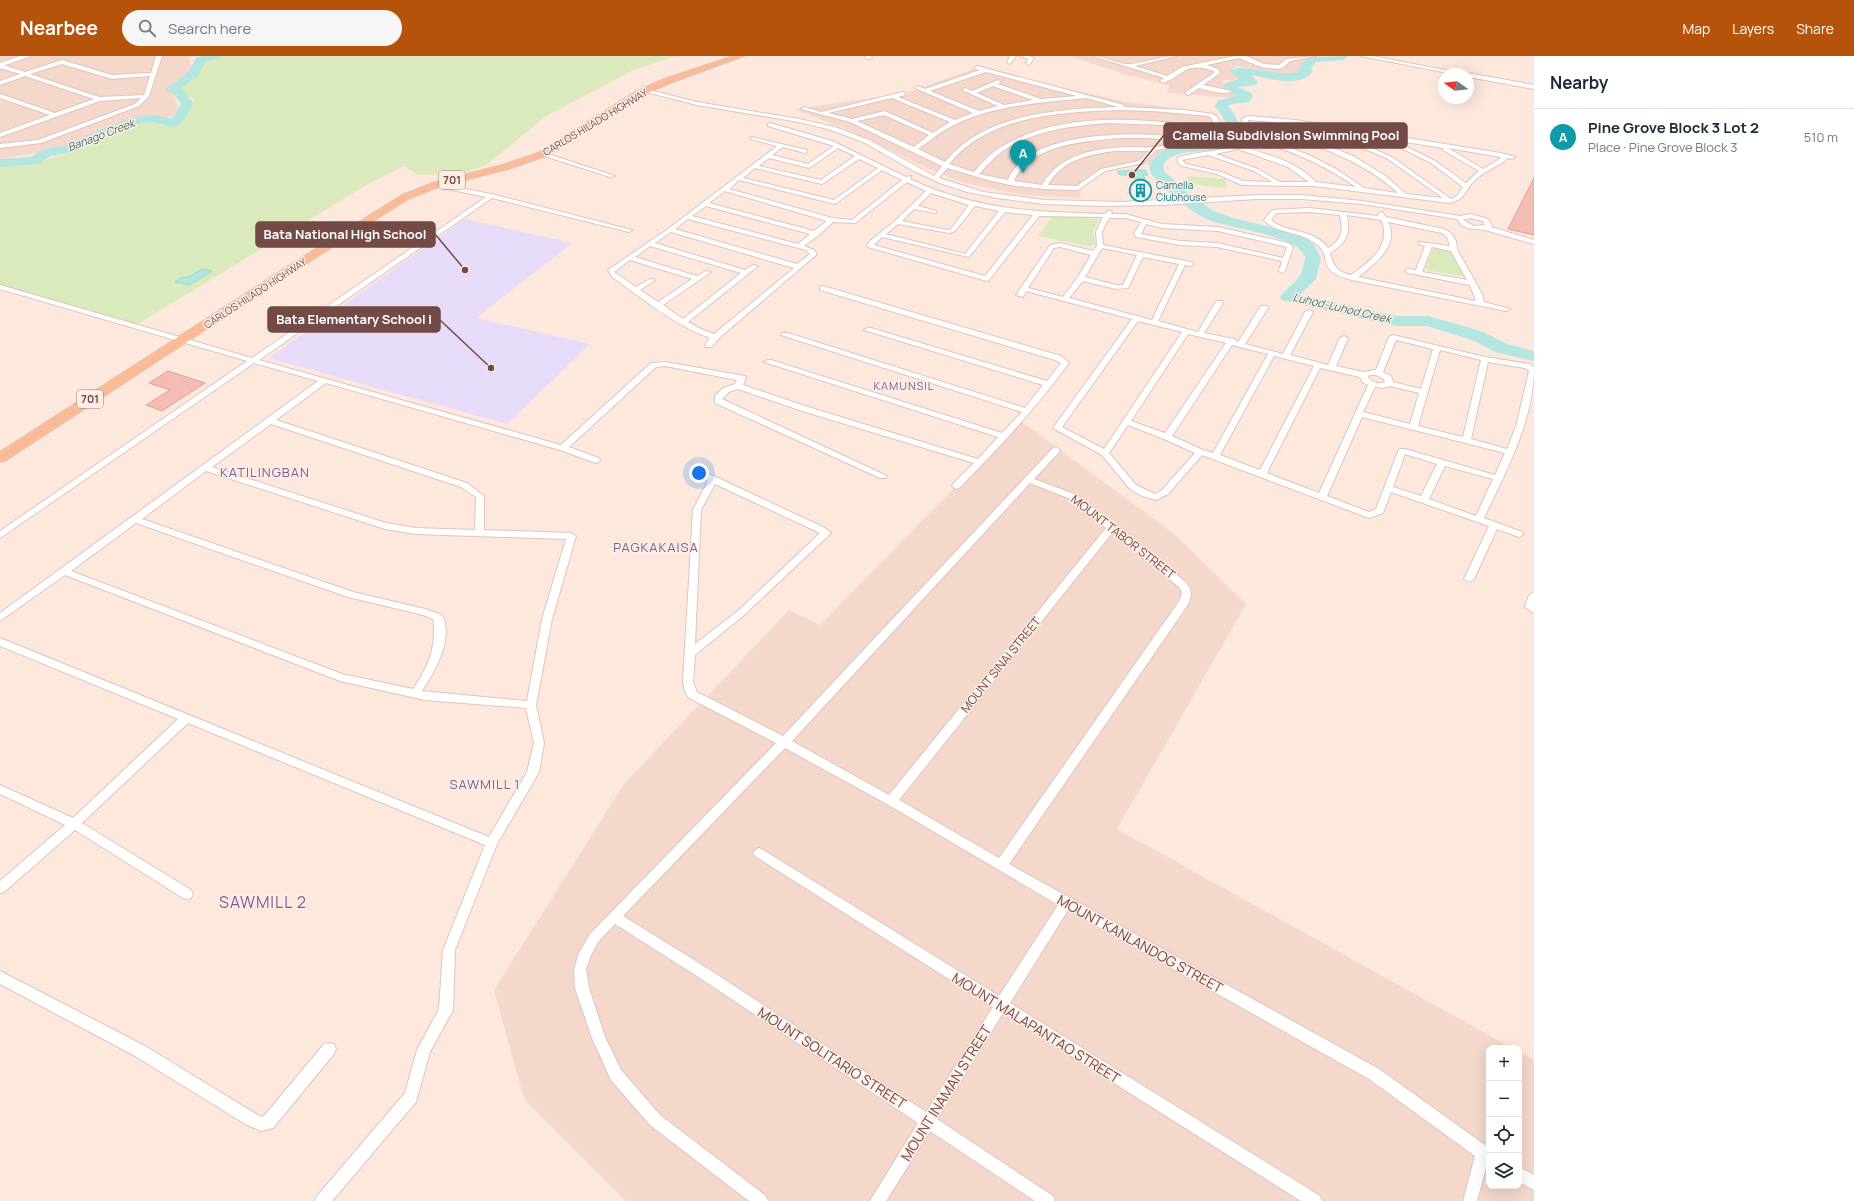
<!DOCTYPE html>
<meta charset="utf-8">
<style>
:root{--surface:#fff;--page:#f6f6f7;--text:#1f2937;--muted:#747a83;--line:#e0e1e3;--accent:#b45309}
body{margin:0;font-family:Manrope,sans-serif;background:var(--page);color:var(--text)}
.controls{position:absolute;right:12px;bottom:12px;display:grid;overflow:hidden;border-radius:8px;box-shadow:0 4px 16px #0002}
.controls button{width:36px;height:36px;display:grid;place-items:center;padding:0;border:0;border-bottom:1px solid var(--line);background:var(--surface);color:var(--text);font:20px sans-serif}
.compass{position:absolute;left:1438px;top:12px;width:36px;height:36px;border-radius:50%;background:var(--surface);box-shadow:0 4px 16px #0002;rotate:284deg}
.you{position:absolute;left:699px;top:417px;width:14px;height:14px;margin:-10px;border:3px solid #fff;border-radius:50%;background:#1a73e8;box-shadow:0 0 0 6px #1a73e833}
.badge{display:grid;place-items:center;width:26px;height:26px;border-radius:50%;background:var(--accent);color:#fff;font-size:13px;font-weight:700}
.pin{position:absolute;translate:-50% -33px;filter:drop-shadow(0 1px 2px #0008)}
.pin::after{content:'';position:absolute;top:21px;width:14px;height:12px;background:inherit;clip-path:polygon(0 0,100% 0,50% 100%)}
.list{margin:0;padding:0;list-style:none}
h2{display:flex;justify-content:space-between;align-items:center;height:52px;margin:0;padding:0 16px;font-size:17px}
h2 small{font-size:13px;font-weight:400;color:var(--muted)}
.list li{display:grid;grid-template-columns:26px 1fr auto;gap:12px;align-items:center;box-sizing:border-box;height:56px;padding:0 16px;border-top:1px solid var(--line)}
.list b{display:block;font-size:15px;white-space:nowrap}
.list p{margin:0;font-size:13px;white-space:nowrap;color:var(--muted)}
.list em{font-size:13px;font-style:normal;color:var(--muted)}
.icon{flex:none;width:22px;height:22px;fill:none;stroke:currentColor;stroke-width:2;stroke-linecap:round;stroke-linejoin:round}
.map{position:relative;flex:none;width:1534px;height:1145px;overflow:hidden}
header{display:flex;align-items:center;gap:24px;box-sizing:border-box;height:56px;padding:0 20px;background:var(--accent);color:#fff}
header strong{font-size:19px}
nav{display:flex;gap:22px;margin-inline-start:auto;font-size:14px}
.search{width:280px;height:36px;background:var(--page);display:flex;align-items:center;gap:10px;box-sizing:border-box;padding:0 14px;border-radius:22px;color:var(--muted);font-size:15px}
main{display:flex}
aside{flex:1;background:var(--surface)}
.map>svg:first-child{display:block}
</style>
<header>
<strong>Nearbee</strong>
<div class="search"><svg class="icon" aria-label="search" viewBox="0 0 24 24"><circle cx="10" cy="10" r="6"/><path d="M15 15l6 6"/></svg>Search here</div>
<nav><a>Map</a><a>Layers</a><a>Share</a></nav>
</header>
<main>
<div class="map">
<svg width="1534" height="1145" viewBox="0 0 1534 1145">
<rect width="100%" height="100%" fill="#fde8de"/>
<path fill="#f4d8cc" d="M0,0H192L188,2L193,14L168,33L176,43L178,52L177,59L166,61L143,62L113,70L72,91L0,103Z
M1070,0H1319L1310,1L1299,17L1279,18L1236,10L1231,13L1243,23L1221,25L1236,38V42L1167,37L1169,29L1127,19Z
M977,12L1126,46L1217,57L1216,82L1191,86L1148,108L1096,117L1081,131L1080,142L1022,139L961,126L927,112L851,75L794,53L903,38Z
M1022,366L1173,477L1246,548L1117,773L1512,992H1489V1130H1519V996L1534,1004V1145H626L524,1043L494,934L624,728L789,554L820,569L1004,381Z"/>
<path fill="#e6dbf8" d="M465,163L572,187L476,262L590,288L507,368L269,302Z"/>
<path fill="#dbeabd" d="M208,0H676L631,15L545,61L486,109L462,118L418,119L404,110L370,127L136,269L0,229V110L40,106L92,89L124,70L153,65L175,69L188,58L190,50L195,44L175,32L199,16L195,6Z
M1188,120L1226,123V132L1188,128Z
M1053,159L1099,163L1093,176L1096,189L1088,190L1038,180Z
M1434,191L1452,194L1464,219L1463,220L1430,215L1425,212Z"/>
<path fill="#b3e6e0" stroke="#99d8d1" d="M1145,114L1148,119H1143L1145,123H1134L1132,121H1136L1135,119H1120L1117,115Z
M202,213L212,215L189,229L175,226L180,222L189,221Z"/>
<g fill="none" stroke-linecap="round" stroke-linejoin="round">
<path fill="#b3e6e0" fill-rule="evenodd" d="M201,0H221L219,2L205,6L198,20L180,33L185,35L193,47L186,61L178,70L173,71L152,66L141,67L113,77L77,95L51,100L39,108L0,111V103L30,101L42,94L68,89L104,72L130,62L152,59L171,62L175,59L181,47L176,41L166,33L189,15L196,2Z
M1349,0L1343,4L1316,6L1311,12L1313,15C1300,33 1269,22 1251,19L1258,26L1256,29L1238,31L1251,37L1253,40L1249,46L1232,48L1228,50L1234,57L1244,80C1226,106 1181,85 1163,108L1164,115L1189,138L1212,154L1230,161L1282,174L1304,181L1313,187L1321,202L1316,223L1300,239L1395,260H1428L1484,276L1507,288L1534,295V305L1495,296L1472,284L1427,270H1395L1282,244L1280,241C1289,228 1299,228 1303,211C1304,208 1305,204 1305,202C1302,180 1228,172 1209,164C1191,156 1161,132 1150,116L1149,108C1170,78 1209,97 1230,79L1222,59L1215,51L1218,44L1236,40L1223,30L1227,26L1240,23L1230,16L1232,13C1252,8 1285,24 1300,14L1299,12L1308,1Z"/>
</g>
<path fill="#f3bdb5" stroke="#e69e95" d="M1534,122V179L1508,173Z
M168,315L205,327L162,355L146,349L170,334L149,327Z"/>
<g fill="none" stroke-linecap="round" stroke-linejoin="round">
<defs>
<path id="street" d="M156,0H162L149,40L139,50L41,87L0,92V88L38,84L135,48L141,42L100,45L0,81V77L50,59L0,42V38L55,57L94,43L25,20L0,29V25L20,18L0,12V8L25,16L62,4L112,19L151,17ZM62,8L112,23L150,20L144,39L99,41L30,18Z
M865,0H871L872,2L867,3Z
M1010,0H1016L1010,8L1007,6Z
M1020,0H1029L1034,2L1029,9L1026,7L1028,3Z
M1093,0C1106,0 1119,9 1130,8C1146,7 1160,0 1177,0L1135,10L1167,20L1182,11L1235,0H1246L1264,8L1279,9L1286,3L1316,0L1290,5L1284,11L1279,13L1261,11L1239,2L1207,9L1218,13L1220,17L1203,29L1232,35C1223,40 1209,34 1199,32L1188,39L1186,38V36L1214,17V15C1185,5 1186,18 1163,27L1160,25L1164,22Z
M1361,0H1372L1465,18H1453Z
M977,10L1124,49V51L1184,54L1213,58L1218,62L1221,74L1218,83L1156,94L1143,107L1105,115L1078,134L1044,133L1010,129L988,124L947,112L939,122L983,136L1044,144L1122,146L1257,139H1302L1362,145L1460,160L1471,158L1488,163L1492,170L1491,171L1534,184V188L1485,174L1468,172L1461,169L1457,163L1362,148L1302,143H1257L1162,149L1103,150L1044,148L997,142L967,136L940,127L914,115L865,87L831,74L799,66L697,49L642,35L645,33L697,46L799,63L835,71L869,84L934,120L942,110L850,66L801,53L804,51L821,56L903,36L905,37V39L898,41L955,64L973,57L915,32L918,30L925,33L980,14L975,13L974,12ZM986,16L1077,40L1041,43L998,28L1001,26L998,24L972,35L965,32L962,34L998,50L979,55L930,35ZM993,30L1033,44L1004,49L977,37ZM892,42L950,66L933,77L885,55L852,63L828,57ZM1087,42L1118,51C1059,53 984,57 945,106L918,93C931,84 942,74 956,68C998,48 1042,47 1087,42ZM1120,54L1153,55L1209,60L1212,63L1215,72C1144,63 1064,53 1001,91C990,98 982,107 974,116L949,108C988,59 1062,56 1120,54ZM884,59L929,79L914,91L857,65ZM1107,67L1165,69L1215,75L1213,81L1189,84C1183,79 1165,80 1156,79C1115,77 1026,78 1008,124L979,118C987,110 994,101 1004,94C1035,74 1071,70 1107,67ZM1121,82H1146L1182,85C1173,87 1164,90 1155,91C1147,92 1139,91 1131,91C1097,92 1060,97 1042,129L1014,125C1029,88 1087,85 1121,82ZM1114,95H1149L1139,105L1101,113L1077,130L1048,129C1062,104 1087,99 1114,95ZM1471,162L1483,165L1485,169L1474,170L1463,164Z
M1468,17L1534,29V33L1468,21V18H1466Z
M1248,60L1295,64L1501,97L1515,101L1512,103L1507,102L1505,105C1495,111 1484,116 1475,124C1465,134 1466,143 1450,147L1314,130L1242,129L1217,118L1182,110L1178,107L1177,102C1199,94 1223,97 1244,86L1242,63ZM1248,64L1274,66L1279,76C1323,93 1362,104 1398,137L1364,132L1336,113L1309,99L1280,88L1249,80ZM1280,66L1443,92V94L1479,115L1466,127L1435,105L1395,85H1391V87L1431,107L1463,131L1457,140L1451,143L1392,101L1335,76H1331V78L1388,103L1443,142L1406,138L1387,121L1355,101L1321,87L1283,74ZM1250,83C1288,93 1323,108 1356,131L1316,126C1297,106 1269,99 1244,91L1249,88ZM1448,92L1500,101L1501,102L1483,113ZM1238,93L1288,111L1309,126H1280L1258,113L1216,98ZM1208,99L1254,115L1272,126L1243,125L1221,116L1186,108L1182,104Z
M770,67L832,85L906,121L911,120L910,123C975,154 1035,156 1105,158L1109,154L1112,156L1111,158H1125L1162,168L1218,171L1284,186L1290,188L1293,191L1285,215L1282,217L1279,215L1282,205L1217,191L1180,189L1136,181L1134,177L1141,166L1125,162H1109L1102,176L1103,189L1191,206L1194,208L1191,210L1185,209L1158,265L1198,276L1216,245H1222L1223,247L1204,277L1234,283L1238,286L1261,250H1267L1268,252L1245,288L1283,298L1305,256L1309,254L1313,256L1290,299L1328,309L1340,282L1344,280L1348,282L1336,310L1363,316L1376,314L1389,281L1393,279L1485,301L1530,308L1534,311C1534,365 1506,415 1484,462L1522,476L1524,478L1519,481L1497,473L1474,523L1469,526L1464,523L1489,470L1391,436L1383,457L1369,462L1202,399L1168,438L1156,444L1142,440L1130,433L1102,399L1053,372L1132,263L1026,235L1023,241L1016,239L1050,189L1060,187L1093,195L1097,190L1096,176L1103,161L1039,160L989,224L987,225L868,191L867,190L870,185L895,165L926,135L907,126L855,167L833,166L819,179L804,190L814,194L817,198L816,199L718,283L712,291H706L705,289L710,282C676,270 642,242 612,221L608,214L668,173L777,90L751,83V81L807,94V96L805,97L783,91L772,99L808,108L834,90L768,70V68ZM838,92L855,100L821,124L759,110L769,102L809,112ZM859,103L878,112L834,144L743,122L755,112L822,128ZM882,114L902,124L852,164L832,162L729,133L739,124L835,148ZM725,135L827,165L814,175L709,147ZM931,137L969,149L951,173L947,174L902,165L914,153L936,157V155L918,150ZM706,150L810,178L798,188L692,160ZM975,150L999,155L965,198L886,178L898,168L950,177L955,175ZM1005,156L1033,159L985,220L874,189L882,181L969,201ZM688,163L806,194L810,198L797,208L675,173ZM1146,168L1162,172L1218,175L1287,191L1283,202L1217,187L1180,185L1141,178ZM671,176L794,212L714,278L703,274L688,266L758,210L753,209L745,214L655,187ZM650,190L741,217L683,263L663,249L711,216L706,215L697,220L635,201ZM1060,191L1091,199L1078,221L1063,241L1028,232L1054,192ZM1102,192L1137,199L1123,229H1116L1085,221ZM1143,201L1179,208L1152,264L1069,242L1083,225L1116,233L1128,232ZM630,204L692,223L658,246L640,234L654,225V223H650L636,231L614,216ZM1138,265L1182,276L1104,393L1062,371ZM1188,278L1226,287L1165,377L1131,365ZM1396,284L1433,293L1421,333L1393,326L1391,320L1383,316ZM1232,289L1268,298L1213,397L1203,394L1172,380ZM1440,294L1481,304L1463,381L1418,370ZM1274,300L1314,310L1260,414L1220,399ZM1488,306L1525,312L1529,315L1516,370L1507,393L1471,383ZM1320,312L1360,321L1362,326L1368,329L1319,437L1267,417ZM1370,319H1376L1384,323L1385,326C1379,329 1374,326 1369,323L1368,320ZM1390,330L1419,337L1410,368L1363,356L1375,331L1383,332ZM1362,361L1505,397L1495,419L1405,393H1399L1376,453L1369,456L1327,440ZM1128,369L1164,383L1195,397L1162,434L1155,438L1136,429L1109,397ZM1405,398L1437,408L1421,440L1393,431ZM1445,410L1493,423L1476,460L1429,443Z
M541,97H545L615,120L610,121L541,99Z
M435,127L491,138L632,174L629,176L492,142L259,304L561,389L651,307L665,306L745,320L746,322L743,329L808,351L978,403L998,381L764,306L768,304H771L1002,377L1022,356L781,279L782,277H788L1025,352L1043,329L864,274L868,272H871L1047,325L1061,307L1055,304L820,234V230H823L1061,300L1069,307C1036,352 998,393 959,432L956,433L952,430L953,428L974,407L802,355L738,333L729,336L722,343L887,420L886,422H880L715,347V340L723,332L735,328L737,324L665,310L656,311L569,391L599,402L600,404L599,406L596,407L560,394L326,327L276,364L467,427L484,440V474L571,477L576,480L552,563L536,649L544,687L539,716L497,788L455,894L453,954L430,996L416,1046L332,1145H315L317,1140L405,1037L417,994L439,953L443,894L485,789L188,667L82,767L191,834L193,838L191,842L187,843L183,842L75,774L4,836L0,837V825L65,769L0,738V729L73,762L178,663L0,590V582L489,781L527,716L534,687L526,652L425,644L340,625L65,519L0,565V557L318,325L254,307L0,482V475L247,305L0,233V229L252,302L486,141L433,130V128ZM271,368L461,431L476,441L475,474L416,472L386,467L212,411ZM206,415L385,473L416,478L566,483L542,563L527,645L422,635C435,616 454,582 442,559L425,553L353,536L142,463ZM136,467L348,541L423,559L433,563C437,591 428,611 413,633L342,618L71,515Z
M1309,152L1378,160V158L1381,156L1383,157L1386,161L1444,173L1451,177L1456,185L1457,193L1482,238L1484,246L1510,253L1506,255L1352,224C1313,214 1335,201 1315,187C1300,175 1276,178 1264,164L1272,154ZM1309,156L1340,159C1343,175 1343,183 1328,192C1314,172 1287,178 1271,164L1276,157ZM1347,159L1381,164C1393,189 1369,206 1351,219C1337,216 1334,211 1330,197C1347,186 1350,179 1347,159ZM1388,166L1442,177L1447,181L1450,190L1419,186V188L1425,190L1416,214L1408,213L1405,215L1408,217L1470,229L1476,245L1358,221C1375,208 1400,189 1388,166ZM1432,191L1451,195L1467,224L1422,216Z
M1056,391L1060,394L1059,396L1034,423L1077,439L1183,524C1192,532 1193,540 1187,550L1009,808L1379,1013L1489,1092V1108H1487L1477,1145H1463L1475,1100L1369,1023L1068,854L1010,947L1320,1140L1322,1145H1301L1003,957L937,1063L1053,1140L1055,1145H1035L930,1075L886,1145H870L918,1067L700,922L615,868L598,886L591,899L586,913L589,932L605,981L621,1014L660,1059L766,1140L768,1145H749L650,1069L611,1024L592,982L575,932L574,913L579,897L590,878L776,687L689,642L685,636L683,626L693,454L708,425L699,419L700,417L703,416L716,421L825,472L831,477L744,559L695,599L693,626L697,636L783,680L1053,392ZM1030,427L1071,443L1106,472L889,739L792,685ZM715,428L820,477L738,555L695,588L701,454ZM1112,477L1179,531L1182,536L1180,544L999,802L899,744ZM785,692L887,748L1058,849L999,940L763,794L759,792L755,794L753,797L755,800L993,951L926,1056L710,914L623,860Z
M1534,536V557L1525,551L1529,539Z
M0,915L145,990L261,1061L264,1060L324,988L329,987L334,988L336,993L334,998L273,1072L261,1075L247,1069L135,1000L0,928Z
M1519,1111L1534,1119V1134L1519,1126Z"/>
<path id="secondary" d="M20,0H31L0,11V7Z"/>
<path id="primary" d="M733,0H744L670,27L641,40L546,100L508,113L438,131L408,143L301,211L5,405L0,406V396L293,207L402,139L432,127L502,109L540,96L635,36L664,23Z"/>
</defs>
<use href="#street" stroke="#e2c4bd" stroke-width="2"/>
<use href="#secondary" stroke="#e8c3ba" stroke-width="2"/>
<use href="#primary" stroke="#d5c9c8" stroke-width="2"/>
<use href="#street" fill="#fff" fill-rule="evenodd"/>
<use href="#secondary" fill="#fff" fill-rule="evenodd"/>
<use href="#primary" fill="#feba94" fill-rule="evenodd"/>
</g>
<defs>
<symbol id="building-ring" viewBox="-11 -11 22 22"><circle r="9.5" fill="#ffede5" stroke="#0f9aa8" stroke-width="1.5"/><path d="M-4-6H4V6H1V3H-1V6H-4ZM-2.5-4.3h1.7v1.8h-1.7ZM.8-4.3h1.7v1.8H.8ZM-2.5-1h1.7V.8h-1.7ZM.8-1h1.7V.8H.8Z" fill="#0f9aa8"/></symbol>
</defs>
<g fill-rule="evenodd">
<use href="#building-ring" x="1128" y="122" width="25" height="25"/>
</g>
<g text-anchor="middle" stroke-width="3" stroke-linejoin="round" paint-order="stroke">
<g font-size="10" fill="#734a46" stroke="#ffede5">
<text transform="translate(595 66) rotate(-31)" y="4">CARLOS HILADO HIGHWAY</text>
<text transform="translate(255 237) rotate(-33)" y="4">CARLOS HILADO HIGHWAY</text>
</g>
<g font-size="10" fill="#0d838f" stroke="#ffede5" text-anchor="start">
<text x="1156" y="133">Camella<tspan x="1156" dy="12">Clubhouse</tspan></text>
</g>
<g font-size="11" font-style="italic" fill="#37726c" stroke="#ffede5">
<text transform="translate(101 79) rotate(-21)" y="4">Banago Creek</text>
<text transform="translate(1342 252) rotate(13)" y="4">Luhod-Luhod Creek</text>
</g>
<g fill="#ffede5" stroke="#9d7b76" stroke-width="1">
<rect x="439" y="115" width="26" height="18" rx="3"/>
<rect x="77" y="334" width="26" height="18" rx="3"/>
</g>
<g font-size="11" font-weight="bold" fill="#734a46">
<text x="452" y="128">701</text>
<text x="90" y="347">701</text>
</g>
<g font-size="11" letter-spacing="1" fill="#766197" stroke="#ffede5">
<text x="904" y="334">KAMUNSIL</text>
</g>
<g font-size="12" fill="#734a46" stroke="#ffede5">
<text transform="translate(1123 481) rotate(38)" y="4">MOUNT TABOR STREET</text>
<text transform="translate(1001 609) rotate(-51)" y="4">MOUNT SINAI STREET</text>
</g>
<g font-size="13" letter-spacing="1" fill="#766197" stroke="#ffede5">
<text x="265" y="421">KATILINGBAN</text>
<text x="656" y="496">PAGKAKAISA</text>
<text x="485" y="733">SAWMILL 1</text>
</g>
<g font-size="14" fill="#734a46" stroke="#ffede5">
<text transform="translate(1140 888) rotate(29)" y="5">MOUNT KANLANDOG STREET</text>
<text transform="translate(1036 972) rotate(32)" y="5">MOUNT MALAPANTAO STREET</text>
<text transform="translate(832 1002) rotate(33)" y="5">MOUNT SOLITARIO STREET</text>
<text transform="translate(946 1037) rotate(-58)" y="5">MOUNT INAMAN STREET</text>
</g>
<g font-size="16" letter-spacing="1" fill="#766197" stroke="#ffede5">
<text x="263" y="852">SAWMILL 2</text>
</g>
</g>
<path fill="none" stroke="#734a46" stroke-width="1.5" d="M1132 119L1164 79M465 214L435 178M491 312L440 264"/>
<g fill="#734a46" stroke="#ffede5" stroke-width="1.5">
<circle cx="1132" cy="119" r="4"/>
<circle cx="465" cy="214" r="4"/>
<circle cx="491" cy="312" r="4"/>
</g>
<g fill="#734a46" stroke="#734a46" stroke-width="1.5">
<rect x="1164" y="67" width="243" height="25" rx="4"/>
<rect x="256" y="166" width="179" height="25" rx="4"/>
<rect x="268" y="251" width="172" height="25" rx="4"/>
</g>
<g font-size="13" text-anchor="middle" font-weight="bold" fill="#fff">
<text x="1286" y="84">Camella Subdivision Swimming Pool</text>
<text x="345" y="183">Bata National High School</text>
<text x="354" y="268">Bata Elementary School I</text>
</g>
</svg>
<div class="controls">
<button>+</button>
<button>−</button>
<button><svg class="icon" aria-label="locate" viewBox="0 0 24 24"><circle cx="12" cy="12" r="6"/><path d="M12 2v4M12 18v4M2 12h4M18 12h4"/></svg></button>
<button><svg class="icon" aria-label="layers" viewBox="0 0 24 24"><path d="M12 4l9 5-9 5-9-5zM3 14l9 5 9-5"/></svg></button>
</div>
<svg class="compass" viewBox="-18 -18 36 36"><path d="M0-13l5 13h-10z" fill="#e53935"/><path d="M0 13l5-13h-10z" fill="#747a83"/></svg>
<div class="you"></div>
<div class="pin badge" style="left:1023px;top:117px;background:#0f9aa8">A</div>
</div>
<aside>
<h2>Nearby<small></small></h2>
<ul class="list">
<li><span class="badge" style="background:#0f9aa8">A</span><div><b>Pine Grove Block 3 Lot 2</b><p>Place · Pine Grove Block 3</p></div><em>510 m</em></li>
</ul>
</aside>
</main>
